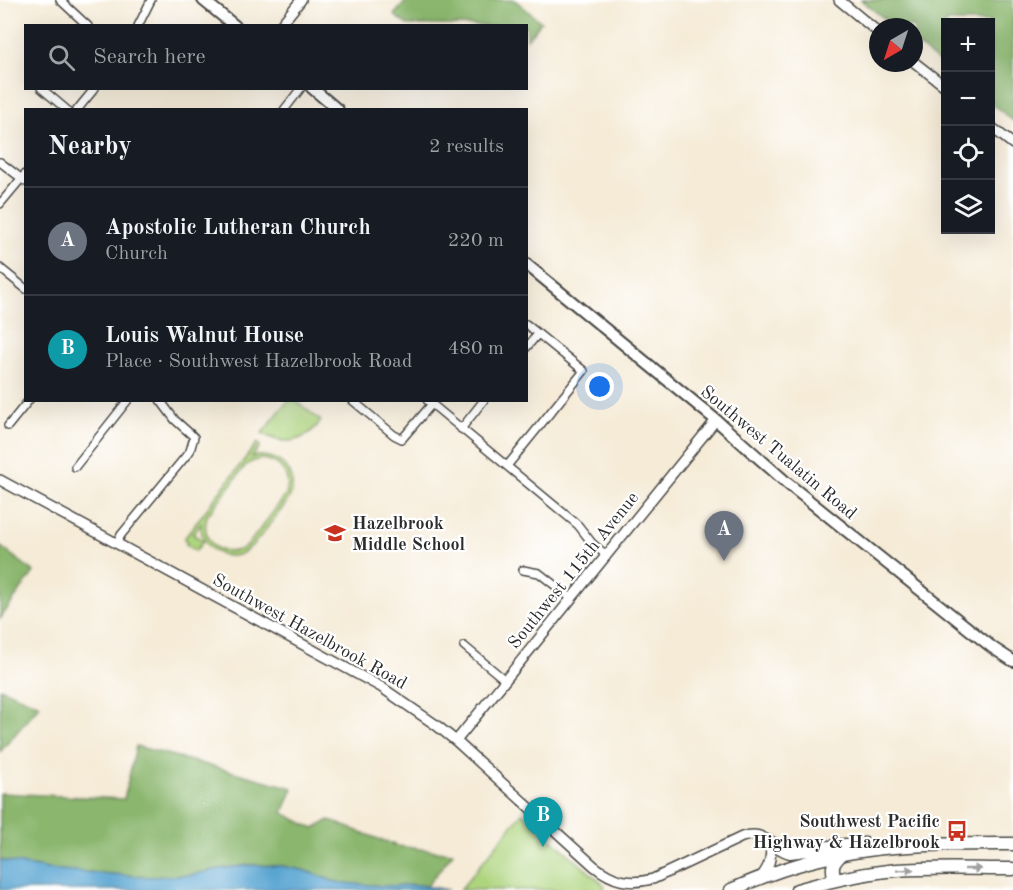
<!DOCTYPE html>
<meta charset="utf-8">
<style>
:root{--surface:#171b24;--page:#20242c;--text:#f1f3f6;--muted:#9ea1a6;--line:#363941;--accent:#0b8043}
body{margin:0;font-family:"Old Standard TT",serif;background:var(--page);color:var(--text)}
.controls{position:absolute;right:18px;top:18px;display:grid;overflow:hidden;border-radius:0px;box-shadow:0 6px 24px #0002}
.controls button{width:54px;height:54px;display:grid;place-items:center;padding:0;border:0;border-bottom:2px solid var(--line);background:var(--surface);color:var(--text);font:30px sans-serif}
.compass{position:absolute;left:869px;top:18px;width:54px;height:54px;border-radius:50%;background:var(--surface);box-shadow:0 6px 24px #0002;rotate:219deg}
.you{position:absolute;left:600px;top:387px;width:21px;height:21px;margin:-15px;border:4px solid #fff;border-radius:50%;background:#1a73e8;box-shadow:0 0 0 9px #1a73e833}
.badge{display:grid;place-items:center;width:39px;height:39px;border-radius:50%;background:var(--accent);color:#fff;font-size:20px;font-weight:700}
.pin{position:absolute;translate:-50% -50px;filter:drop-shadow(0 2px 3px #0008)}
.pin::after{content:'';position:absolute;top:32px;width:21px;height:18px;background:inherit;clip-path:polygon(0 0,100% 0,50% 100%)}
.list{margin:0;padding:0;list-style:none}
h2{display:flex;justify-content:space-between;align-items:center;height:78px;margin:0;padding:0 24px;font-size:26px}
h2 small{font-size:20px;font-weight:400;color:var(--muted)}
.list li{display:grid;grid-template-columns:39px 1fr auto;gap:18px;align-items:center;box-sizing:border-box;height:108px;padding:0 24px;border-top:2px solid var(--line)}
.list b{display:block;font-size:22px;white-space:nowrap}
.list p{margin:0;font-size:20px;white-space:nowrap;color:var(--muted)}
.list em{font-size:20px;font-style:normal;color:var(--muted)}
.icon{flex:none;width:33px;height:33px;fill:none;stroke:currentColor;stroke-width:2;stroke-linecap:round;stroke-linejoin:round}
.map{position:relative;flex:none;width:1013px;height:890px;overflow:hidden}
.search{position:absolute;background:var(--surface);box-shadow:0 6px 24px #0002;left:24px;top:24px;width:504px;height:66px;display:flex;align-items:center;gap:15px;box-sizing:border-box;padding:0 21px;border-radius:0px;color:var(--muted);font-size:22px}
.panel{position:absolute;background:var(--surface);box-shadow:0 6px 24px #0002;left:24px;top:108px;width:504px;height:294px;border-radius:0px}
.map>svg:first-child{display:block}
</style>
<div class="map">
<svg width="1013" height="890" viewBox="0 0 1013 890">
<rect width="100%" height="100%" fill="#fff"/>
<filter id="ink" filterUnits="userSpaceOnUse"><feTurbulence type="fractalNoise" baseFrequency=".0167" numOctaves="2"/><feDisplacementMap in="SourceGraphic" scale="12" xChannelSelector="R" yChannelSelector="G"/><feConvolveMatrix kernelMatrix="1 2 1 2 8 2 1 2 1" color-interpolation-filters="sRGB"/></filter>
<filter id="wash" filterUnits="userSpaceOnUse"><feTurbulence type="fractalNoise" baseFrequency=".008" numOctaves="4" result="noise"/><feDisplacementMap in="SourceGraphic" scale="24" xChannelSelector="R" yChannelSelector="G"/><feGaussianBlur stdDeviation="1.35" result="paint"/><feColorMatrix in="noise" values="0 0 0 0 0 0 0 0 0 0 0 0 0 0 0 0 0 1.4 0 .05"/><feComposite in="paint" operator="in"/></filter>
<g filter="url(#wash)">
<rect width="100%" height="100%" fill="#f5ebd7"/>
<path fill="#aed47e" stroke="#6c8054" stroke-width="1.5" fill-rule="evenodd" d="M288,401H296L321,421C304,443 285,447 262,433Z
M257,443L260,446L252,457C274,452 298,468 291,493C288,503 279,512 273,520C259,538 242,568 215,551C205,545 200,535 201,524L193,534L203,541L196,551L186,544L187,542L184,539ZM260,459C280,459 292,476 286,495L248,545C225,562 199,544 207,516L245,466L251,462Z
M522,813L605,886L603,890H460Z"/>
<path fill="#8ab66d" stroke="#5a704c" stroke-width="1.5" d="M407,0H515L541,22L527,39L526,26L407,25L394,15Z
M861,0H1013V121L991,103L990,22H946L945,67L914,42V27H895Z
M0,546L34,572L0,619Z
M0,688L40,705L0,752Z
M136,746L293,788L283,813L314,829L329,820L397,846L453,853L427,886L419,885L386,886L343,883L333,881L303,870L282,866L249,865L220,869L190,875L150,877L48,869L0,860V793L124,799Z"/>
<path fill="#59a4d1" stroke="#42687e" stroke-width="1.5" d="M0,860L48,869L150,877L190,875L220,869L249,865L282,866L303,870L333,881L343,883L385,886L419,885L449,890H0Z"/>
</g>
<g filter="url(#ink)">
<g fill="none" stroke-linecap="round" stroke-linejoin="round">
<defs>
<path id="minor" d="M60,0L88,26
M138,26L151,0
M41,88L67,110
M77,110L95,88
M284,110L301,88
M0,162L26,182
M0,204L26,173
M0,268L26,289
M526,348L538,334
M352,400L394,435L402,439L431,405
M427,400L578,525L592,543L606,555
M8,426L29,400
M461,429L484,400
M507,466L584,371L526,324
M75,467L128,400
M117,543L121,535L190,451L194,437L175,420L160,400
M523,570L539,573L571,598
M464,646L505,680"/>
<path id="tertiary" d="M839,0L878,32
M280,26L301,0
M914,62L946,87
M990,126L1013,144
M0,480L381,687L436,725L456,741L594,866C613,881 629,885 653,879L742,837C759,831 774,839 770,859C769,866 765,872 761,877
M456,741L716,420"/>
<path id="secondary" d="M203,0L235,26
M312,88L338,110
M526,264L716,420L787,483L969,629L993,648L1013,661"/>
<path id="trunk" d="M767,841C776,844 782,850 790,852L846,845L865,844
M835,880C831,868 832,863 842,854
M731,890C756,879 782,869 808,862C875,843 945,844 1013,844
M797,890C829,881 863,873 897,870C935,867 974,869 1013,869"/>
</defs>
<use href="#minor" stroke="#494845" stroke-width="10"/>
<use href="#tertiary" stroke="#494845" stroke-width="12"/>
<use href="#secondary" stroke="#494845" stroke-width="14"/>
<use href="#trunk" stroke="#494845" stroke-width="15"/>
<use href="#minor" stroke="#fff" stroke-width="7"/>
<use href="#tertiary" stroke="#fff" stroke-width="9"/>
<use href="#secondary" stroke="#fff" stroke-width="10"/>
<use href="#trunk" stroke="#fff" stroke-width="12"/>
</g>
<defs><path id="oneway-solid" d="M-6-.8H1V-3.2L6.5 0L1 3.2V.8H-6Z" transform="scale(1.5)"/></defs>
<g fill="#a0a0a0">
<use href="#oneway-solid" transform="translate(973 869)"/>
<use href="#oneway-solid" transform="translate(905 870) rotate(-4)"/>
</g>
</g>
<defs>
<symbol id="school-bare" viewBox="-9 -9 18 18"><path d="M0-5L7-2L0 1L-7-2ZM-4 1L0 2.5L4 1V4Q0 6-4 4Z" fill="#c8321e" stroke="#fff" stroke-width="2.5" paint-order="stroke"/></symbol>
<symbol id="bus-bare" viewBox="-9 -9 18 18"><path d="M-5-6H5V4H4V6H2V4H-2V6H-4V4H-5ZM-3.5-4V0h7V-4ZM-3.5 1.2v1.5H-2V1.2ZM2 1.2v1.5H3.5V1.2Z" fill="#c8321e" stroke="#fff" stroke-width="2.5" paint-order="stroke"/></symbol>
</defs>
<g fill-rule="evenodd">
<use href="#school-bare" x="320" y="518" width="30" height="30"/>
<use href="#bus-bare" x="942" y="816" width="30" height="30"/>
</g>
<g text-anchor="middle" stroke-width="4.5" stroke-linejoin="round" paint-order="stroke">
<g font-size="18" fill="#2b2b2b" stroke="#fff">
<text transform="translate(779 452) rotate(40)" y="6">Southwest Tualatin Road</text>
<text transform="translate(573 570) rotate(-51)" y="6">Southwest 115th Avenue</text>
<text transform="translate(310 631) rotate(29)" y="6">Southwest Hazelbrook Road</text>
</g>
<g font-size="18" font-weight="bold" fill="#2b2b2b" stroke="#fff" text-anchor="start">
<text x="352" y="529">Hazelbrook<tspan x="352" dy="21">Middle School</tspan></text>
<text x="940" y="827" text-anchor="end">Southwest Pacific<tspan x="940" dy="21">Highway &amp; Hazelbrook</tspan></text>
</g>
</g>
</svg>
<div class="controls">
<button>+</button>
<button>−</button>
<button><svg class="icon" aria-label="locate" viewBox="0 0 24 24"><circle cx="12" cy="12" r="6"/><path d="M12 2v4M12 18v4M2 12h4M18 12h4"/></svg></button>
<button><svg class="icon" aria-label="layers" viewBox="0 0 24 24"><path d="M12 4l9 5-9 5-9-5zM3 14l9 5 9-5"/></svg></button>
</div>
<svg class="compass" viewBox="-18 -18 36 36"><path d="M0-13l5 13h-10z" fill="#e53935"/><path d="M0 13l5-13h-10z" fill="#9ea1a6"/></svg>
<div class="you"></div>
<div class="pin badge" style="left:724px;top:561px;background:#6b7280">A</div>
<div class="pin badge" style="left:543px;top:847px;background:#0f9aa8">B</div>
<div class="search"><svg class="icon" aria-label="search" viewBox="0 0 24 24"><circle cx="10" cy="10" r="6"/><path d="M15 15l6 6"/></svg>Search here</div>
<section class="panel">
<h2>Nearby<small>2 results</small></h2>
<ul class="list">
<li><span class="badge" style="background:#6b7280">A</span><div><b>Apostolic Lutheran Church</b><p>Church</p></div><em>220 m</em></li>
<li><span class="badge" style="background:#0f9aa8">B</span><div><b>Louis Walnut House</b><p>Place · Southwest Hazelbrook Road</p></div><em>480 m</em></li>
</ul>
</section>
</div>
